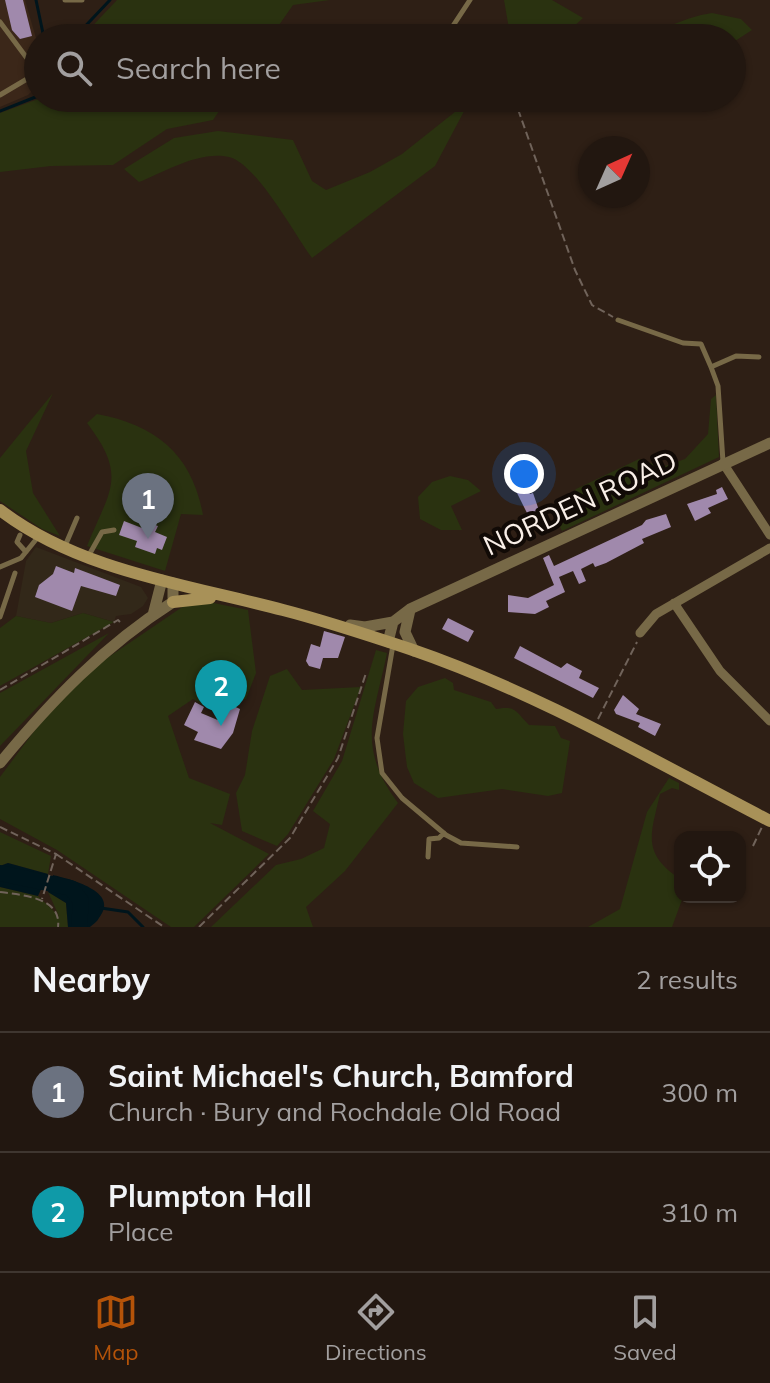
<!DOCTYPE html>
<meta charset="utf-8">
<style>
:root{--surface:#221710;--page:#2e241e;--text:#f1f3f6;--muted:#a29f9f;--line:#3f3630;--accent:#b45309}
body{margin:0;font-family:Mulish,sans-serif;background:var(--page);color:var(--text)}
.controls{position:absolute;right:24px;bottom:24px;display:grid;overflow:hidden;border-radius:16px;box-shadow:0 2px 6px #0004}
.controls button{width:72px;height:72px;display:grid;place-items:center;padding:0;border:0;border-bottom:2px solid var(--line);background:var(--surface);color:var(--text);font:40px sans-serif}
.compass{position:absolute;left:578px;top:136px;width:72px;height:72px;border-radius:50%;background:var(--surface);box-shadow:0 2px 6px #0004;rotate:45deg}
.you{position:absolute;left:524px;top:474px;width:28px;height:28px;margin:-20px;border:6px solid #fff;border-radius:50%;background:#1a73e8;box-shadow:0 0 0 12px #1a73e833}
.badge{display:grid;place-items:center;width:52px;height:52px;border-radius:50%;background:var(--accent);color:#fff;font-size:26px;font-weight:700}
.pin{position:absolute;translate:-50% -66px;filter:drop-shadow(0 2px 4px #0008)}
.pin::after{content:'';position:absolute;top:42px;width:28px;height:24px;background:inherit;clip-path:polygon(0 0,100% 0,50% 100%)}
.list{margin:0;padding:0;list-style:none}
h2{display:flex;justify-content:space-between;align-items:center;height:104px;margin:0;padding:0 32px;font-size:34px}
h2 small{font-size:26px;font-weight:400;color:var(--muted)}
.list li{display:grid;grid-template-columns:52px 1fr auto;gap:24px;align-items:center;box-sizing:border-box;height:120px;padding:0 32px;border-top:2px solid var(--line)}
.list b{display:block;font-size:30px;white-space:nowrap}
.list p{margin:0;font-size:26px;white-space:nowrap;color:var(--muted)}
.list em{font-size:26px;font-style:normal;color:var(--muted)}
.icon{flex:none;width:44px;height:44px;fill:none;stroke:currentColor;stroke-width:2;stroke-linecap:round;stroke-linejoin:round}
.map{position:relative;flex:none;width:770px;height:927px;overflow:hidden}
.search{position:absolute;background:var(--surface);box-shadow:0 2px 6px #0004;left:24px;right:24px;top:24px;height:88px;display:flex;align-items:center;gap:20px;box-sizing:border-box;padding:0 28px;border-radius:44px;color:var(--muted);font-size:30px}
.sheet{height:344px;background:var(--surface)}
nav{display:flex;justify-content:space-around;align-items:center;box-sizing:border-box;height:112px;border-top:2px solid var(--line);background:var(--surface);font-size:22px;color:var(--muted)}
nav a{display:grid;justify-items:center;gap:4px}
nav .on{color:var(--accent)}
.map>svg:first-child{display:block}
</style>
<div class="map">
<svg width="770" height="927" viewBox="0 0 770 927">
<rect width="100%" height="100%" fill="#2e1f15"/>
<path fill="#3b2719" d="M0,0H25L38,45V85L28,95L0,107Z"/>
<path fill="#322819" d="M36,547L141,587L148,598L143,606L131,614L116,616L114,622L83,613L51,623L16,616L26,561Z"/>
<path fill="#2a3210" d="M117,0H330L293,5L270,38H81Z
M504,0H552L583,18C556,44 542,40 509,29Z
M712,13L741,19L752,30L732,43V38H624L625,35C656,37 681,17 712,13Z
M41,98H228L213,120L167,129L113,165L51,166L0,172V113Z
M470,100L435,166L312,258C294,234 257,164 229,157C200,150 164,172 139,182L124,169L174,138L218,131L293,140L312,181L326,190L370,172L402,154Z
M53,393L26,451L33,493L60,536L42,529L0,501V458Z
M716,395L719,457L562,531L554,514L576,489L639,459L662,467L685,459L708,434L711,399Z
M97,414C156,425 192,454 203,515L181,514L165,571L87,546C110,489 128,477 87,423Z
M450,476L468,480L481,491L451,506L462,530H441L420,519L418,497L432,482Z
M194,599L248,610L256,673L246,699L225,701L212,710L193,699L168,716L189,778L230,794L222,825L210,823L269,854L194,927H171L57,850L0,819V777L47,714L94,667Z
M83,613L114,622L0,686V628L16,616L51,623Z
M109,633L0,746V693Z
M376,650L387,653C374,717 356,746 398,803L345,871L306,907L313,927H211L276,865L301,859L324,848L330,824L313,811L342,761Z
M287,669L302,690L361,687L334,759L288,834L277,846L242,831L236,793L245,775L252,731L270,676Z
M445,678L453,683L454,690L491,702L496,709C516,705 516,712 529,725L555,726L561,738L570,741L562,793L548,796L502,789L438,798L414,783L407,767L403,734L406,701L418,687Z
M669,778L679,783V790L672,788L660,794C651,834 641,853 680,879L683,897L672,927H588L620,909L647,812Z
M0,832L51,856L48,874L8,863L0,866Z
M0,887L38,896L59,916L48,892L66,903L68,927H59V923L58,927H0Z"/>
<path fill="#00151c" d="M8,863L48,874L38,896L0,887V866Z
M53,875C69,879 121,891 99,918C97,922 93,924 90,927H68L66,903L48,892Z"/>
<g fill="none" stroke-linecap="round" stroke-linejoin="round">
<path stroke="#00151c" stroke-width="3" d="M36,0L44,38
M74,38L110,0
M0,111L38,96
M101,908L128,912L143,927"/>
<path stroke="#00151c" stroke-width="16" d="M0,873L71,888L81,901L79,927"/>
</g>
<path fill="#a089ac" d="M5,0H23L32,36L20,39L12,30Z
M525,484L530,494L533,493L543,522L534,527L515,489Z
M722,487L728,499L708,508L711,513L695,521L687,504L717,494L716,490Z
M666,514L671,527L642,539L644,543L606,563L595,567L593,563L581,569L586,581L579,584L573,571L559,577L565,592L546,601L549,607L535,614L508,612V595L528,598L554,585L543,558L549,555L554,566L642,525L646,520Z
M124,521L142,528L144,521L158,526L155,532L167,537L162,550L157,548L155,554L135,547L137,541L119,535Z
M56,566L74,573L75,568L120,585L116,596L81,586L72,611L35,597L39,585L53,574Z
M448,618L474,631L468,642L442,629Z
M324,631L345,637L338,658H323L320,669L309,666L306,661L311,644L320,647Z
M520,646L561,668L567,663L582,671L579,678L599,688L593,698L514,658Z
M623,695L639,709L636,714L661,724L655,736L638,727L640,723L616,714L614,710Z
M195,702L204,707L201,713L220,721L229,704L240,709L233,733L221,749L194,740L198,732L184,725Z"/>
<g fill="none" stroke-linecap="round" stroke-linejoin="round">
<path stroke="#70635a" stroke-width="2" stroke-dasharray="8 4" stroke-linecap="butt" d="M501,38L504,27
M514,98L575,270L592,305L613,317
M0,690L118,620L122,624
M598,719L637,642
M0,827L56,854L42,899
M753,846L762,827
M56,854L164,927
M0,892C21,895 62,897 58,927
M199,927L290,838L338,758L366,673"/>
<path stroke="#776947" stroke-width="5" d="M65,0H82
M0,22L32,65L27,79L0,95
M445,38L470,0
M618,320L683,343L701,344L711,367
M723,462L718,386L711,367L736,356L759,357
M20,535L17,542L26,552
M65,546L77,518
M89,555L102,532L114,530
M0,567L21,558L38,537
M0,617L15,573
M393,645L377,738L382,773L402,798L446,835L461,843L517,847
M428,857L429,839L439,838L444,833"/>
<path stroke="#776947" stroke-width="9" d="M723,463L770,535
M674,603L720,671L770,721
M640,633L656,614L770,548"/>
<path stroke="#776947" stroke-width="11" d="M410,610L405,632L414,651
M153,615L162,580
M350,625L365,627L393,622
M388,642L393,622L410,609L770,443
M0,763C52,700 104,646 173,602V583"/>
<path stroke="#a89158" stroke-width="12" d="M0,510C79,571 189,585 283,610C326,621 368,635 410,649C536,692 652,760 770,821
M173,602L210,598"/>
</g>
<g text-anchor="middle" stroke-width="8" stroke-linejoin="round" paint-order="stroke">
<g font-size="28" fill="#f9efe8" stroke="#110a06">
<text transform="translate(580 503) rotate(-25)" y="10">NORDEN ROAD</text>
</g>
</g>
</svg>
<div class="controls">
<button><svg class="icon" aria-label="locate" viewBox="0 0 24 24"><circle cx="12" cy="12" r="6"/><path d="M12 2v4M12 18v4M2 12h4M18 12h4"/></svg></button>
</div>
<svg class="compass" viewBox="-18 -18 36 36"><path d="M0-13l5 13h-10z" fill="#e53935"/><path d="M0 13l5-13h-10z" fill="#a29f9f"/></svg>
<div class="you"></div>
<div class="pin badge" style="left:148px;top:539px;background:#6b7280">1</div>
<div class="pin badge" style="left:221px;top:726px;background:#0f9aa8">2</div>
<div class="search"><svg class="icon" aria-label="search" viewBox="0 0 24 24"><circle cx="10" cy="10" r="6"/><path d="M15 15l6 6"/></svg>Search here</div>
</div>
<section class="sheet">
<h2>Nearby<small>2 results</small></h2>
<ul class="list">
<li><span class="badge" style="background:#6b7280">1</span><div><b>Saint Michael's Church, Bamford</b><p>Church · Bury and Rochdale Old Road</p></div><em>300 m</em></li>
<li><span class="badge" style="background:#0f9aa8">2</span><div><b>Plumpton Hall</b><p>Place</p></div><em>310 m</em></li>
</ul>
</section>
<nav>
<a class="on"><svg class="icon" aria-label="map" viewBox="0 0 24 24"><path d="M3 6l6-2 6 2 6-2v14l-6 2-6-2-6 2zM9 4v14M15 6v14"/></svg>Map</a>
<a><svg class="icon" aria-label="directions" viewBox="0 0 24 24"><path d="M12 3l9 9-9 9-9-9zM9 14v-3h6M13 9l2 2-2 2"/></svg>Directions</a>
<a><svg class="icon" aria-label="saved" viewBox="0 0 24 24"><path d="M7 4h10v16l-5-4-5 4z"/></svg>Saved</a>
</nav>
